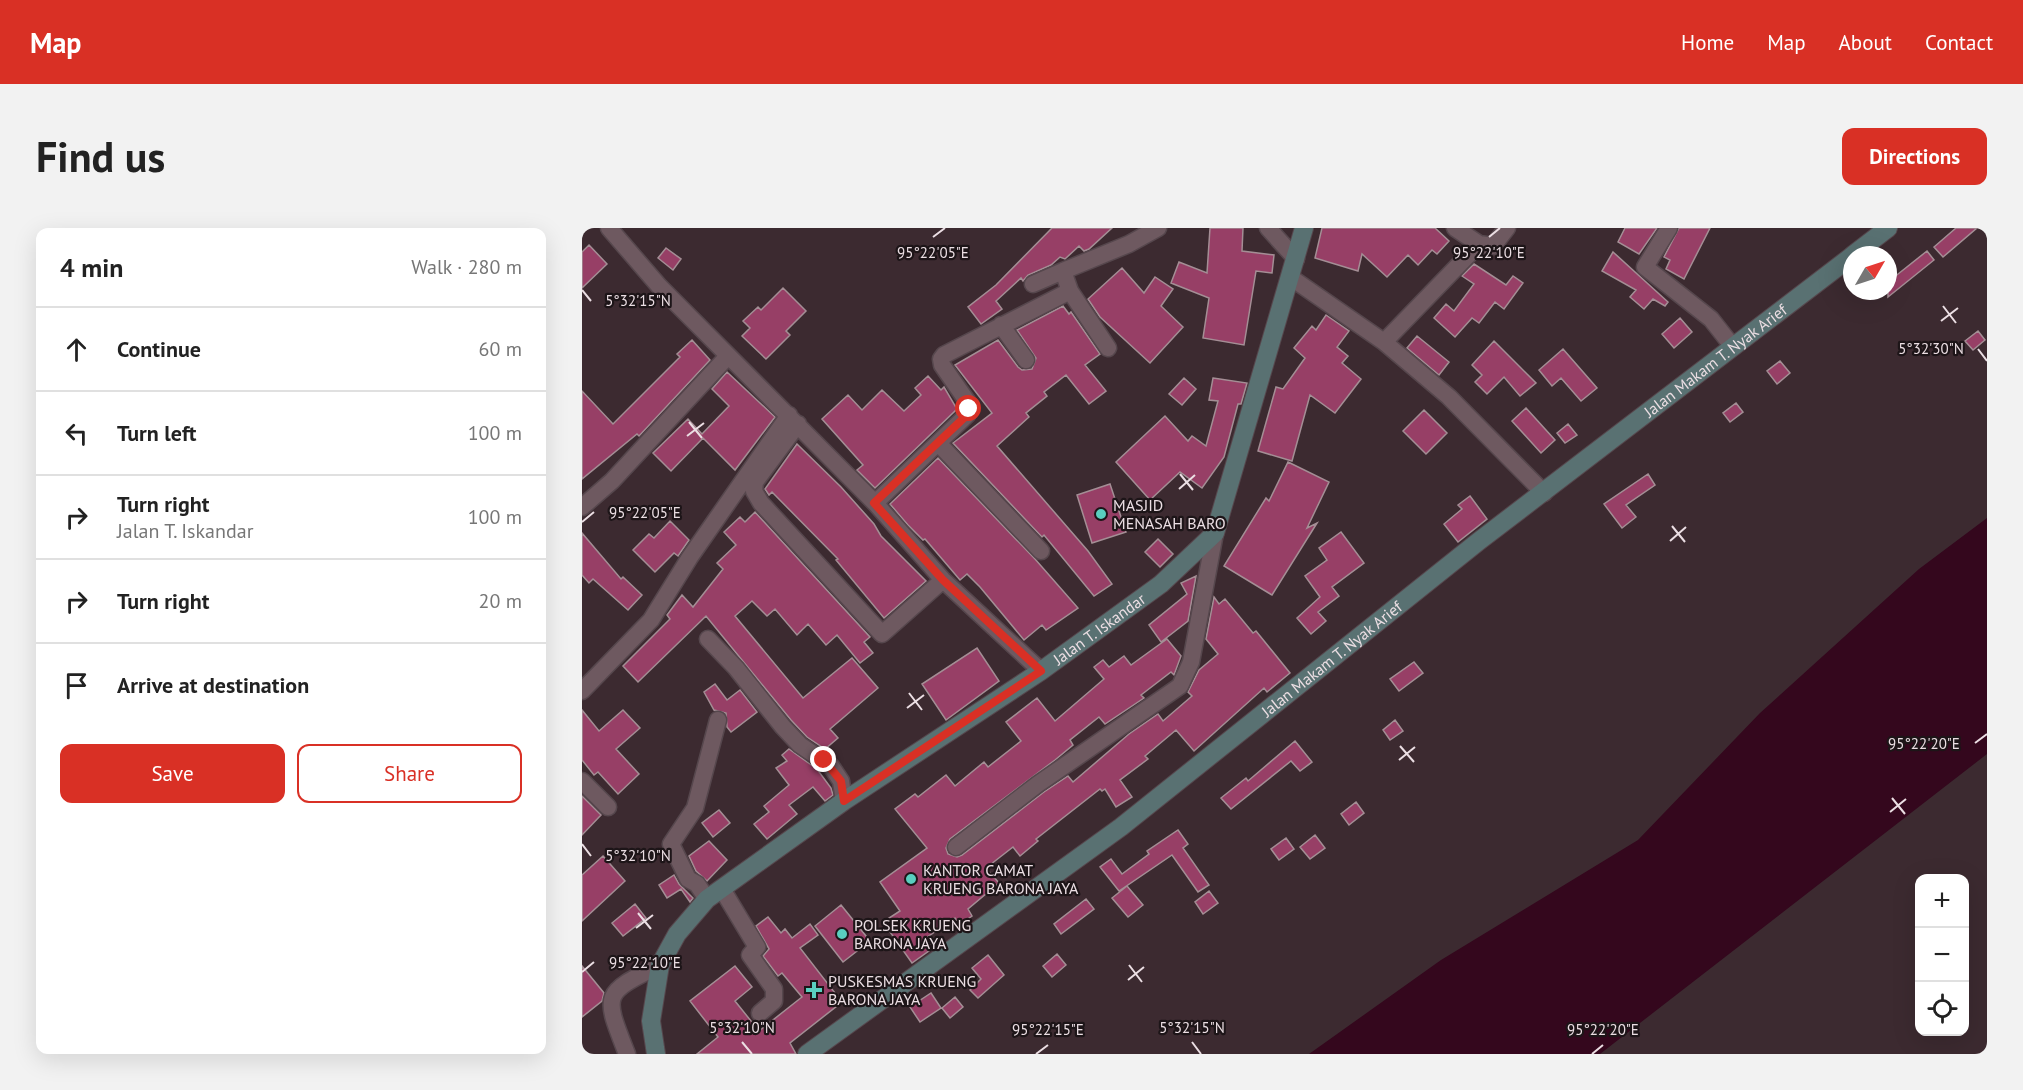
<!DOCTYPE html>
<meta charset="utf-8">
<style>
:root{--surface:#fff;--page:#f2f2f2;--text:#222;--muted:#767676;--line:#e0e0e0;--accent:#d93025}
body{margin:0;font-family:"PT Sans",sans-serif;background:var(--page);color:var(--text)}
.controls{position:absolute;right:18px;bottom:18px;display:grid;overflow:hidden;border-radius:12px;box-shadow:0 6px 24px #0002}
.controls button{width:54px;height:54px;display:grid;place-items:center;padding:0;border:0;border-bottom:2px solid var(--line);background:var(--surface);color:var(--text);font:30px sans-serif}
.compass{position:absolute;left:1261px;top:18px;width:54px;height:54px;border-radius:50%;background:var(--surface);box-shadow:0 6px 24px #0002;rotate:51deg}
.stop{position:absolute;width:18px;height:18px;margin:-14px;border:4px solid #d93025;border-radius:50%;background:#fff}
.stop.end{background:#d93025;border-color:#fff;box-shadow:0 2px 6px #0008}
.list{margin:0;padding:0;list-style:none}
h2{display:flex;justify-content:space-between;align-items:center;height:78px;margin:0;padding:0 24px;font-size:26px}
h2 small{font-size:20px;font-weight:400;color:var(--muted)}
.list li{display:grid;grid-template-columns:39px 1fr auto;gap:18px;align-items:center;box-sizing:border-box;height:84px;padding:0 24px;border-top:2px solid var(--line)}
.list b{display:block;font-size:22px;white-space:nowrap}
.list p{margin:0;font-size:20px;white-space:nowrap;color:var(--muted)}
.list em{font-size:20px;font-style:normal;color:var(--muted)}
.actions{display:flex;gap:12px;padding:18px 24px}
.actions a{flex:1;padding:14px 0;border:2px solid var(--accent);border-radius:12px;text-align:center;font-size:21px;color:var(--accent)}
.actions .main{background:var(--accent);color:#fff}
.icon{flex:none;width:33px;height:33px;fill:none;stroke:currentColor;stroke-width:2;stroke-linecap:round;stroke-linejoin:round}
.map{position:relative;flex:none;width:1405px;height:826px;overflow:hidden;border-radius:12px}
header{display:flex;align-items:center;gap:36px;box-sizing:border-box;height:84px;padding:0 30px;background:var(--accent);color:#fff}
header strong{font-size:28px}
nav{display:flex;gap:33px;margin-inline-start:auto;font-size:21px}
.intro{display:flex;align-items:center;justify-content:space-between;box-sizing:border-box;height:144px;padding:0 36px}
h1{margin:0;font-size:42px}
.button{padding:15px 27px;border-radius:12px;background:var(--accent);color:#fff;font-size:21px;font-weight:700}
main{display:flex;gap:36px;padding:0 36px}
aside{flex:1;background:var(--surface);border-radius:12px;box-shadow:0 6px 24px #0002}
.map>svg:first-child{display:block}
</style>
<header>
<strong>Map</strong>
<nav><a>Home</a><a>Map</a><a>About</a><a>Contact</a></nav>
</header>
<div class="intro"><h1>Find us</h1><a class="button">Directions</a></div>
<main>
<aside>
<h2>4 min<small>Walk · 280 m</small></h2>
<ul class="list">
<li><svg class="icon" aria-label="ahead" viewBox="0 0 24 24"><path d="M12 20V5M6 11l6-6 6 6"/></svg><div><b>Continue</b></div><em>60 m</em></li>
<li><svg class="icon" aria-label="left" viewBox="0 0 24 24"><path d="M17 20v-9H6M10 6l-5 5 5 5"/></svg><div><b>Turn left</b></div><em>100 m</em></li>
<li><svg class="icon" aria-label="right" viewBox="0 0 24 24"><path d="M7 20v-9h11M14 6l5 5-5 5"/></svg><div><b>Turn right</b><p>Jalan T. Iskandar</p></div><em>100 m</em></li>
<li><svg class="icon" aria-label="right" viewBox="0 0 24 24"><path d="M7 20v-9h11M14 6l5 5-5 5"/></svg><div><b>Turn right</b></div><em>20 m</em></li>
<li><svg class="icon" aria-label="arrive" viewBox="0 0 24 24"><path d="M6 21V4h12l-3 4 3 4H6"/></svg><div><b>Arrive at destination</b></div></li>
</ul>
<div class="actions"><a class="main">Save</a><a>Share</a></div>
</aside>
<div class="map">
<svg width="1405" height="826" viewBox="0 0 1405 826">
<rect width="100%" height="100%" fill="#3c2a30"/>
<path fill="#34071d" d="M1405,290V526L1018,826H727L859,732L1056,612L1178,485L1337,341Z"/>
<path fill="#973f66" stroke="#a48e95" stroke-width="1.5" d="M470,0H530L507,21L502,23L497,18L483,31L478,29L469,37L446,47L441,53L439,50L414,73L420,81L399,96L386,79L414,57Z
M628,0H661L660,23L692,27L690,45L674,43L662,117L621,110L627,70L589,55L597,34L625,45Z
M740,0H853L867,13L855,26L850,22L836,37L826,27L805,49L780,26L776,43L733,30Z
M1043,0H1075L1057,26L1036,14Z
M1097,0H1128L1102,51L1084,41L1088,32L1082,29Z
M1374,0H1395L1361,29L1352,19Z
M7,17L25,36L0,60V24Z
M84,20L99,31L91,42L76,30Z
M1345,23L1352,32L1306,69V54Z
M1031,24L1086,74L1083,78L1071,71L1062,81L1048,69L1054,62L1020,43Z
M892,36L924,57L931,48L941,55L922,81L913,74L897,95L890,90L873,109L852,90L864,76L872,83L892,56L880,48Z
M540,40L562,65L573,49L591,61L579,78L601,99L568,135L518,89L506,71Z
M201,60L224,83L204,103L208,107L184,131L160,108L168,100L161,93L176,79L179,82Z
M481,78L487,86L489,84L518,126L503,137L524,163L507,176L484,147L462,164L465,168L444,185L447,189L415,218L506,323L530,356L512,368L462,307L460,309L371,215L410,185L373,137L416,112L436,139L440,142L450,141L454,130L435,102Z
M744,87L767,103L755,119L766,128L760,135L779,151L753,185L728,167L710,233L676,223L694,159L701,161L723,130L712,120L730,98L734,102Z
M1098,90L1110,104L1092,120L1080,106Z
M1396,103L1403,112L1391,122L1383,113Z
M835,108L867,134L857,147L825,120Z
M110,112L128,132L57,208L55,206L0,251V163L31,196L98,129L95,126Z
M912,113L954,155L938,168L922,149L905,166L893,154L900,147L890,137Z
M981,121L1015,160L999,173L979,150L970,158L957,142Z
M1198,133L1208,145L1195,156L1185,143Z
M145,144L193,189L153,242L121,210L89,243L71,225L106,191L120,206L147,178L130,161Z
M346,148L359,162L362,159L375,181L293,260L275,242L281,237L240,191L266,167L280,182L300,162L322,183L339,167L333,160Z
M602,150L614,161L600,177L587,166Z
M631,150L665,155L659,176H656L642,229L620,260L598,244L568,272L534,234L583,188L606,213L610,208L624,218L636,173L627,172Z
M1154,175L1161,184L1148,194L1141,185Z
M944,180L973,212L959,225L930,193Z
M842,182L865,205L844,226L821,203Z
M986,196L995,207L983,215L975,205Z
M215,216L259,259L292,296L299,308L344,353L302,390L254,332L256,331L190,264L187,267L183,261Z
M356,230L453,331L496,380L464,402L460,397L442,412L398,359L385,346L378,352L343,311L341,312L326,297L308,276Z
M706,234L747,254L725,300L735,295L690,367L642,338L684,270L687,273Z
M1066,246L1073,257L1044,277L1054,289L1040,300L1022,276Z
M528,256L544,304L510,315L495,267Z
M888,268L905,291L876,314L862,296L880,281L876,277Z
M173,284L288,409L282,414L291,425L278,435L255,407L244,417L226,396L215,407L193,381L185,388L170,373L153,388L221,470L270,430L296,460L248,501L256,510L243,521L225,509L209,492L124,388L56,454L41,438L88,391L85,387L100,367L111,379L141,341L135,335L154,317L142,304L158,289L163,294Z
M88,293L107,312L96,328L92,325L73,344L51,322L67,306L72,310Z
M759,304L782,335L750,359L757,368L736,384L744,393L729,406L715,390L738,369L723,348L745,332L737,320Z
M0,305L39,351L41,349L60,367L46,382L11,351L7,355L0,347Z
M576,311L591,326L578,339L563,324Z
M614,348L606,393L579,414L567,397L605,366L599,355Z
M632,369L637,376L643,371L671,405L674,403L708,445L685,464L682,460L612,523L594,502L563,528L566,531L538,552L550,569L534,579L523,561L520,563L518,561L454,611L456,613L438,628L431,619L404,640L417,655L386,681L390,688L377,697L373,690L344,710L351,720L330,735L301,694L318,683L298,654L345,620L313,581L333,566L336,569L364,547L373,558L402,534L406,539L439,513L424,494L455,470L473,493L522,451L512,439L521,432L527,439L542,428L549,437L585,411L599,428L592,447L589,444L559,467L562,470L523,496L517,489L488,512L491,517L473,532L368,611L364,620L366,626L375,629L380,627L462,564L486,548L491,554L547,506L576,486L581,493L610,468L606,464L617,442L636,426L624,411Z
M395,420L417,453L364,492L340,456Z
M832,434L841,445L817,463L808,451Z
M133,456L145,472L158,462L175,484L149,504L145,499L144,485L132,482L122,464Z
M0,482L17,503L41,482L58,500L34,521L57,546L36,566L16,544L12,547L0,532Z
M813,492L821,503L808,512L801,502Z
M713,513L730,534L718,543L709,533L649,581L639,570L664,550L666,553Z
M207,521L235,541L249,560L251,567L243,573L231,559L207,577L215,586L185,611L172,596L187,584L182,578L207,557L194,540L205,533L200,527Z
M0,568L19,587L0,607Z
M774,574L782,585L767,597L759,586Z
M137,582L148,595L131,609L120,595Z
M596,602L606,616L601,620L627,657L616,664L590,627L537,663L518,639L529,631L540,646L567,626L565,623Z
M733,607L743,620L728,631L718,619Z
M704,610L712,621L697,632L689,621Z
M127,613L145,632L125,653L114,643L107,628Z
M21,628L43,653L0,693V647Z
M92,647L97,656L111,670L108,674L99,661L85,670L77,657Z
M545,658L561,677L546,689L530,670Z
M627,663L636,675L621,686L613,674Z
M504,671L512,681L479,706L472,696Z
M53,676L64,690L41,708L30,695Z
M259,677L288,713L261,734L233,698Z
M186,689L199,705L203,701L210,710L228,696L236,707L218,720L260,774L208,815L214,826H115L136,809L108,773L153,738L170,759L153,773L177,803L220,769L200,745L196,748L181,728L187,721L174,698Z
M475,726L484,737L470,749L461,738Z
M406,727L422,747L396,770L388,762L399,751L390,740Z
M0,738L22,765L20,773L0,789Z
M349,765L359,780L338,794L328,779Z
M373,769L381,779L368,790L360,780Z"/>
<g fill="none" stroke-linecap="round" stroke-linejoin="round">
<defs>
<path id="street" d="M27,0L77,58L293,275L361,352L459,443
M686,0L714,31
M873,0L897,16L911,18L925,0
M1087,0L1063,39L1129,91L1151,119
M708,49L802,114L867,169L962,265
M451,56L481,43
M488,63L526,120
M419,97L444,132
M802,114L897,16
M216,196L173,254L172,263L179,275L300,406L361,352
M357,216L459,323
M293,275L385,187L387,176L360,137L359,131L362,127L488,63L481,43L547,16L576,0
M0,279L30,253L146,128
M126,411L154,440L201,499L218,517L249,538L259,553L262,573
M0,463L69,392L108,329L207,187
M0,553L26,579
M374,619L456,556L598,458L609,434L633,305
M140,661L175,719L168,727L192,761V773L178,785
M125,671L115,656L106,651L89,616L113,580L136,492
M45,826C21,765 20,766 78,737"/>
<g id="secondary">
<path d="M1271,27L1306,0"/>
<path id="s1" d="M74,826L69,793L78,737L95,706L125,671L262,573L459,443L579,356L633,305L722,0"/>
<path id="s2" d="M225,826L539,599L897,313L1270,28"/>
</g>
</defs>
<use href="#street" stroke="#56474d" stroke-width="19"/>
<use href="#secondary" stroke="#56474d" stroke-width="20"/>
<use href="#street" stroke="#6e5960" stroke-width="16"/>
<use href="#secondary" stroke="#597172" stroke-width="18"/>
</g>
<g fill="none" stroke-linecap="round" stroke-linejoin="round">
<path stroke="#d93025" stroke-width="8" d="M242,532L259,553L262,573L459,443L361,352L292,275L385,187L387,181"/>
</g>
<path fill="none" stroke="#ebdee3" stroke-width="2" d="M351,9L363,0M907,9L918,0M0,62L9,73M1361,78L1374,95M1359,93L1376,80M1396,121L1405,133M107,194L120,210M105,208L122,195M598,246L611,262M597,261L613,247M0,294L12,284M1090,298L1103,314M1088,313L1104,299M327,465L340,482M325,480L342,467M1393,515L1405,506M818,518L832,534M817,532L833,519M1310,570L1323,586M1308,584L1324,571M0,616L9,628M56,685L69,701M54,700L71,687M547,737L560,754M0,744L12,734M546,752L562,739M160,814L170,826M610,814L619,826M454,826L466,817M1010,826L1021,817"/>
<g fill="#59cebf" stroke="#1d1518" stroke-width="2">
<circle cx="519" cy="286" r="6"/>
<circle cx="329" cy="651" r="6"/>
<circle cx="260" cy="706" r="6"/>
<path d="M229 753h6v6h6v6h-6v6h-6v-6h-6v-6h6z"/>
</g>
<g text-anchor="middle" stroke-width="4.5" stroke-linejoin="round" paint-order="stroke">
<g font-size="16" fill="#ebdee3" stroke="#1d1518">
<text dy="6" stroke="none"><textPath href="#s2" startOffset="1143">Jalan Makam T. Nyak Arief</textPath></text>
<text dy="6" stroke="none"><textPath href="#s1" startOffset="648">Jalan T. Iskandar</textPath></text>
<text dy="6" stroke="none"><textPath href="#s2" startOffset="657">Jalan Makam T. Nyak Arief</textPath></text>
</g>
<g font-size="16" fill="#ebdee3" stroke="#1d1518" text-anchor="start">
<text x="531" y="283">MASJID<tspan x="531" dy="18">MENASAH BARO</tspan></text>
<text x="341" y="648">KANTOR CAMAT<tspan x="341" dy="18">KRUENG BARONA JAYA</tspan></text>
<text x="272" y="703">POLSEK KRUENG<tspan x="272" dy="18">BARONA JAYA</tspan></text>
<text x="246" y="759">PUSKESMAS KRUENG<tspan x="246" dy="18">BARONA JAYA</tspan></text>
</g>
</g>
<g font-size="15" text-anchor="middle" fill="#ebdee3" stroke="#1d1518" stroke-width="4.5" stroke-linejoin="round" paint-order="stroke">
<text x="351" y="30">95°22'05"E</text>
<text x="907" y="30">95°22'10"E</text>
<text x="56" y="78">5°32'15"N</text>
<text x="1349" y="126">5°32'30"N</text>
<text x="63" y="290">95°22'05"E</text>
<text x="1342" y="521">95°22'20"E</text>
<text x="56" y="633">5°32'10"N</text>
<text x="63" y="740">95°22'10"E</text>
<text x="160" y="805">5°32'10"N</text>
<text x="610" y="805">5°32'15"N</text>
<text x="466" y="807">95°22'15"E</text>
<text x="1021" y="807">95°22'20"E</text>
</g>
</svg>
<div class="controls">
<button>+</button>
<button>−</button>
<button><svg class="icon" aria-label="locate" viewBox="0 0 24 24"><circle cx="12" cy="12" r="6"/><path d="M12 2v4M12 18v4M2 12h4M18 12h4"/></svg></button>
</div>
<svg class="compass" viewBox="-18 -18 36 36"><path d="M0-13l5 13h-10z" fill="#e53935"/><path d="M0 13l5-13h-10z" fill="#767676"/></svg>
<div class="stop" style="left:387px;top:181px"></div>
<div class="stop end" style="left:242px;top:532px"></div>
</div>
</main>
